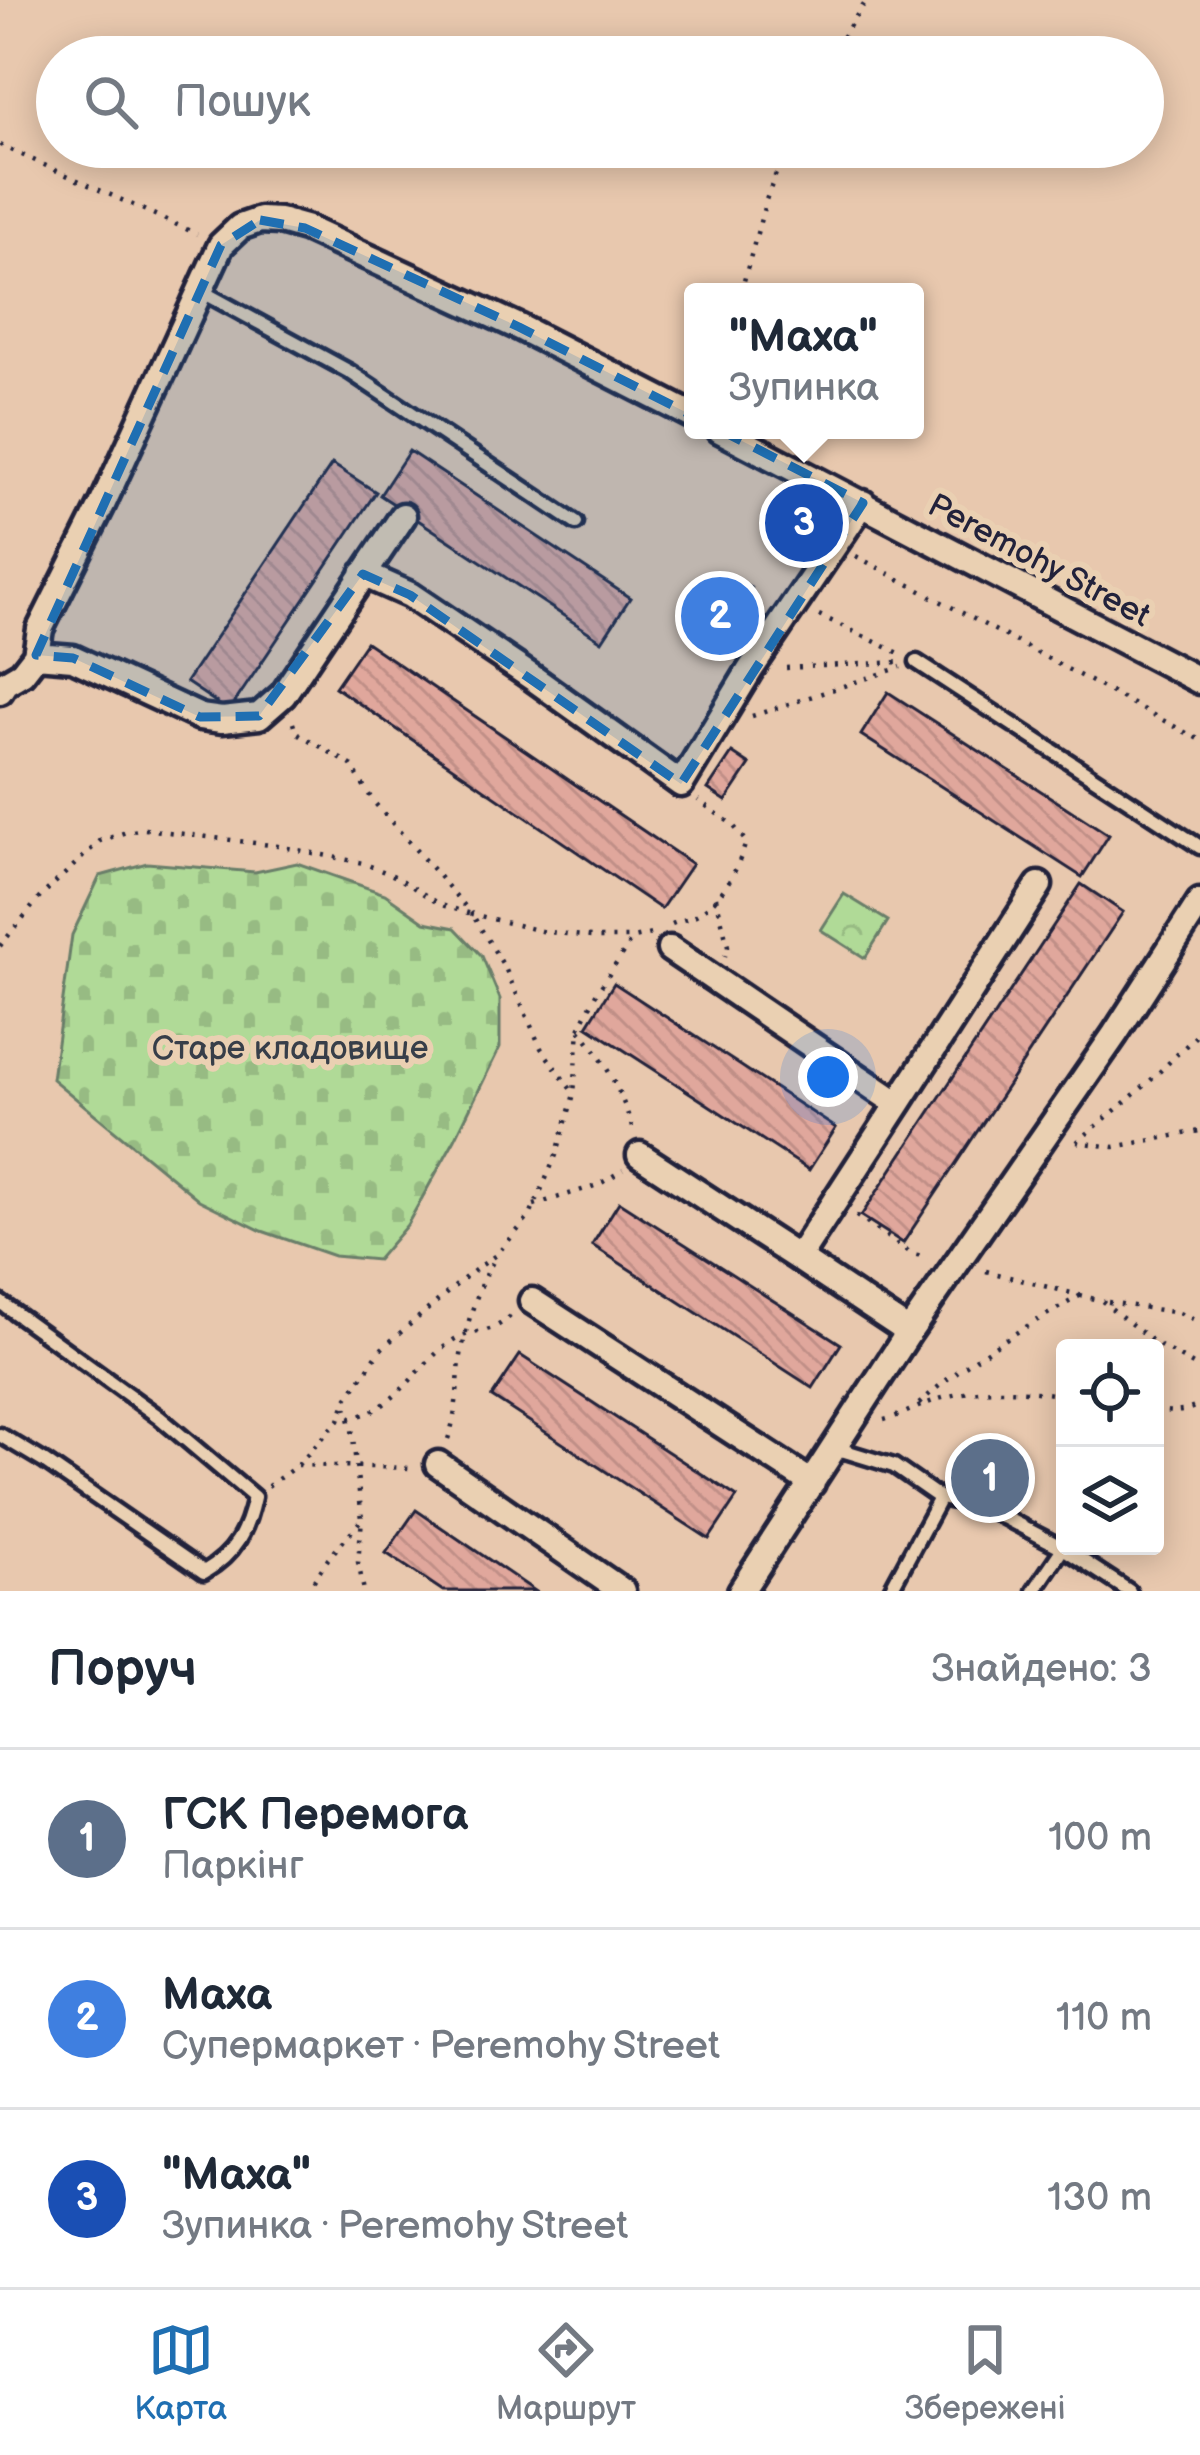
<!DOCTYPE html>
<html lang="uk">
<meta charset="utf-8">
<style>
:root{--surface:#fff;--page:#f6f6f7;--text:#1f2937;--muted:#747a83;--line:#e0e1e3;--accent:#1f6fb2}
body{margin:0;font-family:"Balsamiq Sans",sans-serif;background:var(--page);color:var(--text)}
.controls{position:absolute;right:36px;bottom:36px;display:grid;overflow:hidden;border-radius:12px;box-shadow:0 6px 30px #0003}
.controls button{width:108px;height:108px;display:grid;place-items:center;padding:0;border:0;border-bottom:3px solid var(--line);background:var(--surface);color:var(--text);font:60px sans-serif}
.you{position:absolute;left:828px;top:1077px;width:42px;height:42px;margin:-30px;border:9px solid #fff;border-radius:50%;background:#1a73e8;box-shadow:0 0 0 18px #1a73e833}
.badge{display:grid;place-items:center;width:78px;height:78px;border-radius:50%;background:var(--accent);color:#fff;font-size:39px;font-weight:700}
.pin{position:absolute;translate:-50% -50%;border:6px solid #fff;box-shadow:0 3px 12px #0006}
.popup{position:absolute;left:684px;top:283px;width:240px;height:156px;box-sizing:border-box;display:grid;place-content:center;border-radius:12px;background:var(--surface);filter:drop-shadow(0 3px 9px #0005);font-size:39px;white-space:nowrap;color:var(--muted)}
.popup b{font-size:45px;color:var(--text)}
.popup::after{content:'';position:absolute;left:50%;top:100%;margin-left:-24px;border:24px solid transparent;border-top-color:var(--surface)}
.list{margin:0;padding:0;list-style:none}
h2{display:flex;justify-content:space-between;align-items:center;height:156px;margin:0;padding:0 48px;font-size:51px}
h2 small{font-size:39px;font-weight:400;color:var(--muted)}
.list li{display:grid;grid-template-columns:78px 1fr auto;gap:36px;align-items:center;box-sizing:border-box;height:180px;padding:0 48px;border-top:3px solid var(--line)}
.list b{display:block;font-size:45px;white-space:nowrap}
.list p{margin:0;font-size:39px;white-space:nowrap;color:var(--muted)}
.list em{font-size:39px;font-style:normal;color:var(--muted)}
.icon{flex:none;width:66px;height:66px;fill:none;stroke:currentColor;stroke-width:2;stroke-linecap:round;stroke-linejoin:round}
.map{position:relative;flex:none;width:1200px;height:1591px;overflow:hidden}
.search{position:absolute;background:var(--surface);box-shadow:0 6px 30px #0003;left:36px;right:36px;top:36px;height:132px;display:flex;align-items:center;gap:30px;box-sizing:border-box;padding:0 42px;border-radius:66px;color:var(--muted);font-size:45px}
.sheet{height:696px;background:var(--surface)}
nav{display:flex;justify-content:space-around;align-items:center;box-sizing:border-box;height:168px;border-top:3px solid var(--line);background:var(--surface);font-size:33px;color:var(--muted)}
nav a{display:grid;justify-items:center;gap:6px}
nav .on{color:var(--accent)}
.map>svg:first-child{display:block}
</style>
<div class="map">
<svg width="1200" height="1591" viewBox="0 0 1200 1591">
<defs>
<pattern id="cemetery-stones" width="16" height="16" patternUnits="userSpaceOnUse" patternTransform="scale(3)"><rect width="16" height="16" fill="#b0da97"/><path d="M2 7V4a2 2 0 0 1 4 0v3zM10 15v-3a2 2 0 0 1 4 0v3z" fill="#97bb83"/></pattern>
<pattern id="park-crowns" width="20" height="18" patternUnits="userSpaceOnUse" patternTransform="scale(3)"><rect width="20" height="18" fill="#b0da97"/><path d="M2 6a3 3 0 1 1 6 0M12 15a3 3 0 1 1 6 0" fill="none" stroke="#97bb83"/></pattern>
<pattern id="building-back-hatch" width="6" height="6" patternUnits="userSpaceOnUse" patternTransform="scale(3)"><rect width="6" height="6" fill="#e0a79c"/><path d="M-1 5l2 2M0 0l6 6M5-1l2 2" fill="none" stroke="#c08f87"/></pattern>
</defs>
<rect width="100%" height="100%" fill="#e8c8ae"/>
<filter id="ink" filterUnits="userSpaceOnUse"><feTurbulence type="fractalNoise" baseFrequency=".00833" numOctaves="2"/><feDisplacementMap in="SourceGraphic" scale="24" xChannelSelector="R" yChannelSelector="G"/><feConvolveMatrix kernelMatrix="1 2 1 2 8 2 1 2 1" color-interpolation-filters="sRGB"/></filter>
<g filter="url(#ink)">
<path fill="url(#cemetery-stones)" stroke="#697e69" stroke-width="3" d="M147,863L255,872L297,863L385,894L425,922L455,928L482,956L500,999V1047L455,1139L407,1225L377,1260L334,1256L262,1231L199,1200L52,1079L72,935L100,876Z"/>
<path fill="url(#park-crowns)" stroke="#697e69" stroke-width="3" d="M844,894L888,921L865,958L821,930Z"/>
<path fill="url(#building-back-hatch)" stroke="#22223b" stroke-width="3" d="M409,451L630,598L602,641L380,495Z
M332,464L376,492L229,711L186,682Z
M739,583L751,588L753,597L727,640L731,643L723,654L687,630L713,590L723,597L730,586Z
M366,642L692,864L661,909L335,687Z
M888,692L1109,835L1082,877L861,735Z
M732,753L750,765L726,801L708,789Z
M1081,884L1123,912L903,1243L861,1216Z
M614,983L836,1128L809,1170L587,1026Z
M619,1202L841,1344L813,1388L592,1245Z
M520,1355L737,1497L709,1539L492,1397Z
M416,1510L535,1591H443L386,1553Z"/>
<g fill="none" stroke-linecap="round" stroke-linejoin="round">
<defs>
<path id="lane" d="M201,291L350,372L576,523
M917,662L1200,847
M0,1302L159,1417L254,1497C247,1531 235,1554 204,1572L45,1462L0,1435
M835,1448L894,1466L940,1498L986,1508L1063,1548L1129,1591
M890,1591L940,1498
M1034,1591L1063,1548"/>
<path id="street" d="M720,430L1200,681
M363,574L410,595L533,678L681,784L750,670L863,503
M36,655L73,658L200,717L222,720L259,716L283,695L403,516
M0,691L5,683L22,673L36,655L40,629L102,505L221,245L240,227L260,220L280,221L305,228L519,327L693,416
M670,949L898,1104L798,1258L909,1332
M898,1104L1039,885
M640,1155L798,1258
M532,1301L812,1483
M438,1464L622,1591
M741,1591L909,1332L1115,1034L1200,902"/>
</defs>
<use href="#lane" stroke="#22223b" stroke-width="21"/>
<use href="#street" stroke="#22223b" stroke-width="33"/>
<path stroke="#22223b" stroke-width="4.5" stroke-dasharray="3 9" stroke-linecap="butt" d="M829,57L867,0
M0,145L197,234
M741,292L766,200L786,147
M856,556L1200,740
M819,615L901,654
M786,668L900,662
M752,716L901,667
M293,723L296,732L351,765L373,801L472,914L541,931L599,938H630
M716,897L728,946L725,956
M672,924C681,920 693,918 701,912C725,895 738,868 746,842L733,825L698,800
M0,946L41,896L100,841L126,832L145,829L278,846L363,863L397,877L441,905L472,914L505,968L541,1048L572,1091
M580,1030C604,1058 623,1095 633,1131
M1077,1142L1148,1083L1200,1032
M1077,1142L1114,1147L1200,1131
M534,1205L598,1185L623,1170
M856,1216L911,1253L928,1258
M986,1271L1102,1301L1155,1343L1200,1369
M1108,1302L1179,1313L1200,1322
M919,1404C967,1358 1026,1327 1083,1294
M346,1407L352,1429L362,1519L358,1562L364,1591
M1155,1409C1172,1413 1185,1413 1200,1404
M349,1418C397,1411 415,1366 452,1341C465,1332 483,1333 497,1326C502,1323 507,1319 512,1315
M884,1420C903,1415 920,1405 939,1399C980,1386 1023,1389 1065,1396
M448,1439C457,1414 457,1388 460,1362C465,1328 477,1289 494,1260
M298,1465L339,1420L345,1402L380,1350L467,1276L497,1254L530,1216L557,1153L574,1094L579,1029L596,994L633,938L651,934
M268,1486L298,1465L412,1468
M307,1591L328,1559L362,1519"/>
<use href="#lane" stroke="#ead0b2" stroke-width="12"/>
<use href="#street" stroke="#ead0b2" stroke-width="24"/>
</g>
</g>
<path fill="#1f6fb2" fill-opacity="0.2" stroke="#1f6fb2" stroke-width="9" stroke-dasharray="24 15" stroke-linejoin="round" d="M260,220L305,228L519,327L863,503L681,784L410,595L363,574L259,716L200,717L73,658L36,655L221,245Z"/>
<g text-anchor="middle" stroke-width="12" stroke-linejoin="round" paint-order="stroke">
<g font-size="33" fill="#22223b" stroke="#ead0b2">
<text transform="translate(1040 559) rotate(28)" y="12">Peremohy Street</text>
</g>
<g font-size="33" fill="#373e49" stroke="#ead0b2">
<text x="290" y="1059">Старе кладовище</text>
</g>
</g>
</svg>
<div class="controls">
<button><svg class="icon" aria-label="locate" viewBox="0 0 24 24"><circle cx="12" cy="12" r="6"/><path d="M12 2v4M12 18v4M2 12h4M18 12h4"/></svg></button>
<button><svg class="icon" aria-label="layers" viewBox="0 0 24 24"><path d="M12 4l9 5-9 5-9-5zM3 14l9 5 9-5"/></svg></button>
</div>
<div class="you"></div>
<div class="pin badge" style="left:990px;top:1478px;background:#5c6f8a">1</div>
<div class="pin badge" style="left:720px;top:616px;background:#3f7fe0">2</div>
<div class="pin badge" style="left:804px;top:523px;background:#1a4fb4">3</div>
<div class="popup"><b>&quot;Маха&quot;</b>Зупинка</div>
<div class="search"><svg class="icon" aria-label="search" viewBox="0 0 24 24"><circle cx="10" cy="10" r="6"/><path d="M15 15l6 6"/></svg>Пошук</div>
</div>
<section class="sheet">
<h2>Поруч<small>Знайдено: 3</small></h2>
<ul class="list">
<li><span class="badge" style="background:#5c6f8a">1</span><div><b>ГСК Перемога</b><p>Паркінг</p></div><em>100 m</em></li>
<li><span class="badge" style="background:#3f7fe0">2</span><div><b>Маха</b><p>Супермаркет · Peremohy Street</p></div><em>110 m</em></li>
<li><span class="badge" style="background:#1a4fb4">3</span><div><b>&quot;Маха&quot;</b><p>Зупинка · Peremohy Street</p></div><em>130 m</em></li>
</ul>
</section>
<nav>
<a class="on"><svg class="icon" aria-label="map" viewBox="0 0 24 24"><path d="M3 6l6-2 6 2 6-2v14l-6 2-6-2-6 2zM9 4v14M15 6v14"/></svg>Карта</a>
<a><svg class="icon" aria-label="directions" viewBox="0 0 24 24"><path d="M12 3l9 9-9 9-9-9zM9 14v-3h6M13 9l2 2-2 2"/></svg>Маршрут</a>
<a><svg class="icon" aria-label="saved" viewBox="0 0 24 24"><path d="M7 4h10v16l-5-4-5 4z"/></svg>Збережені</a>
</nav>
